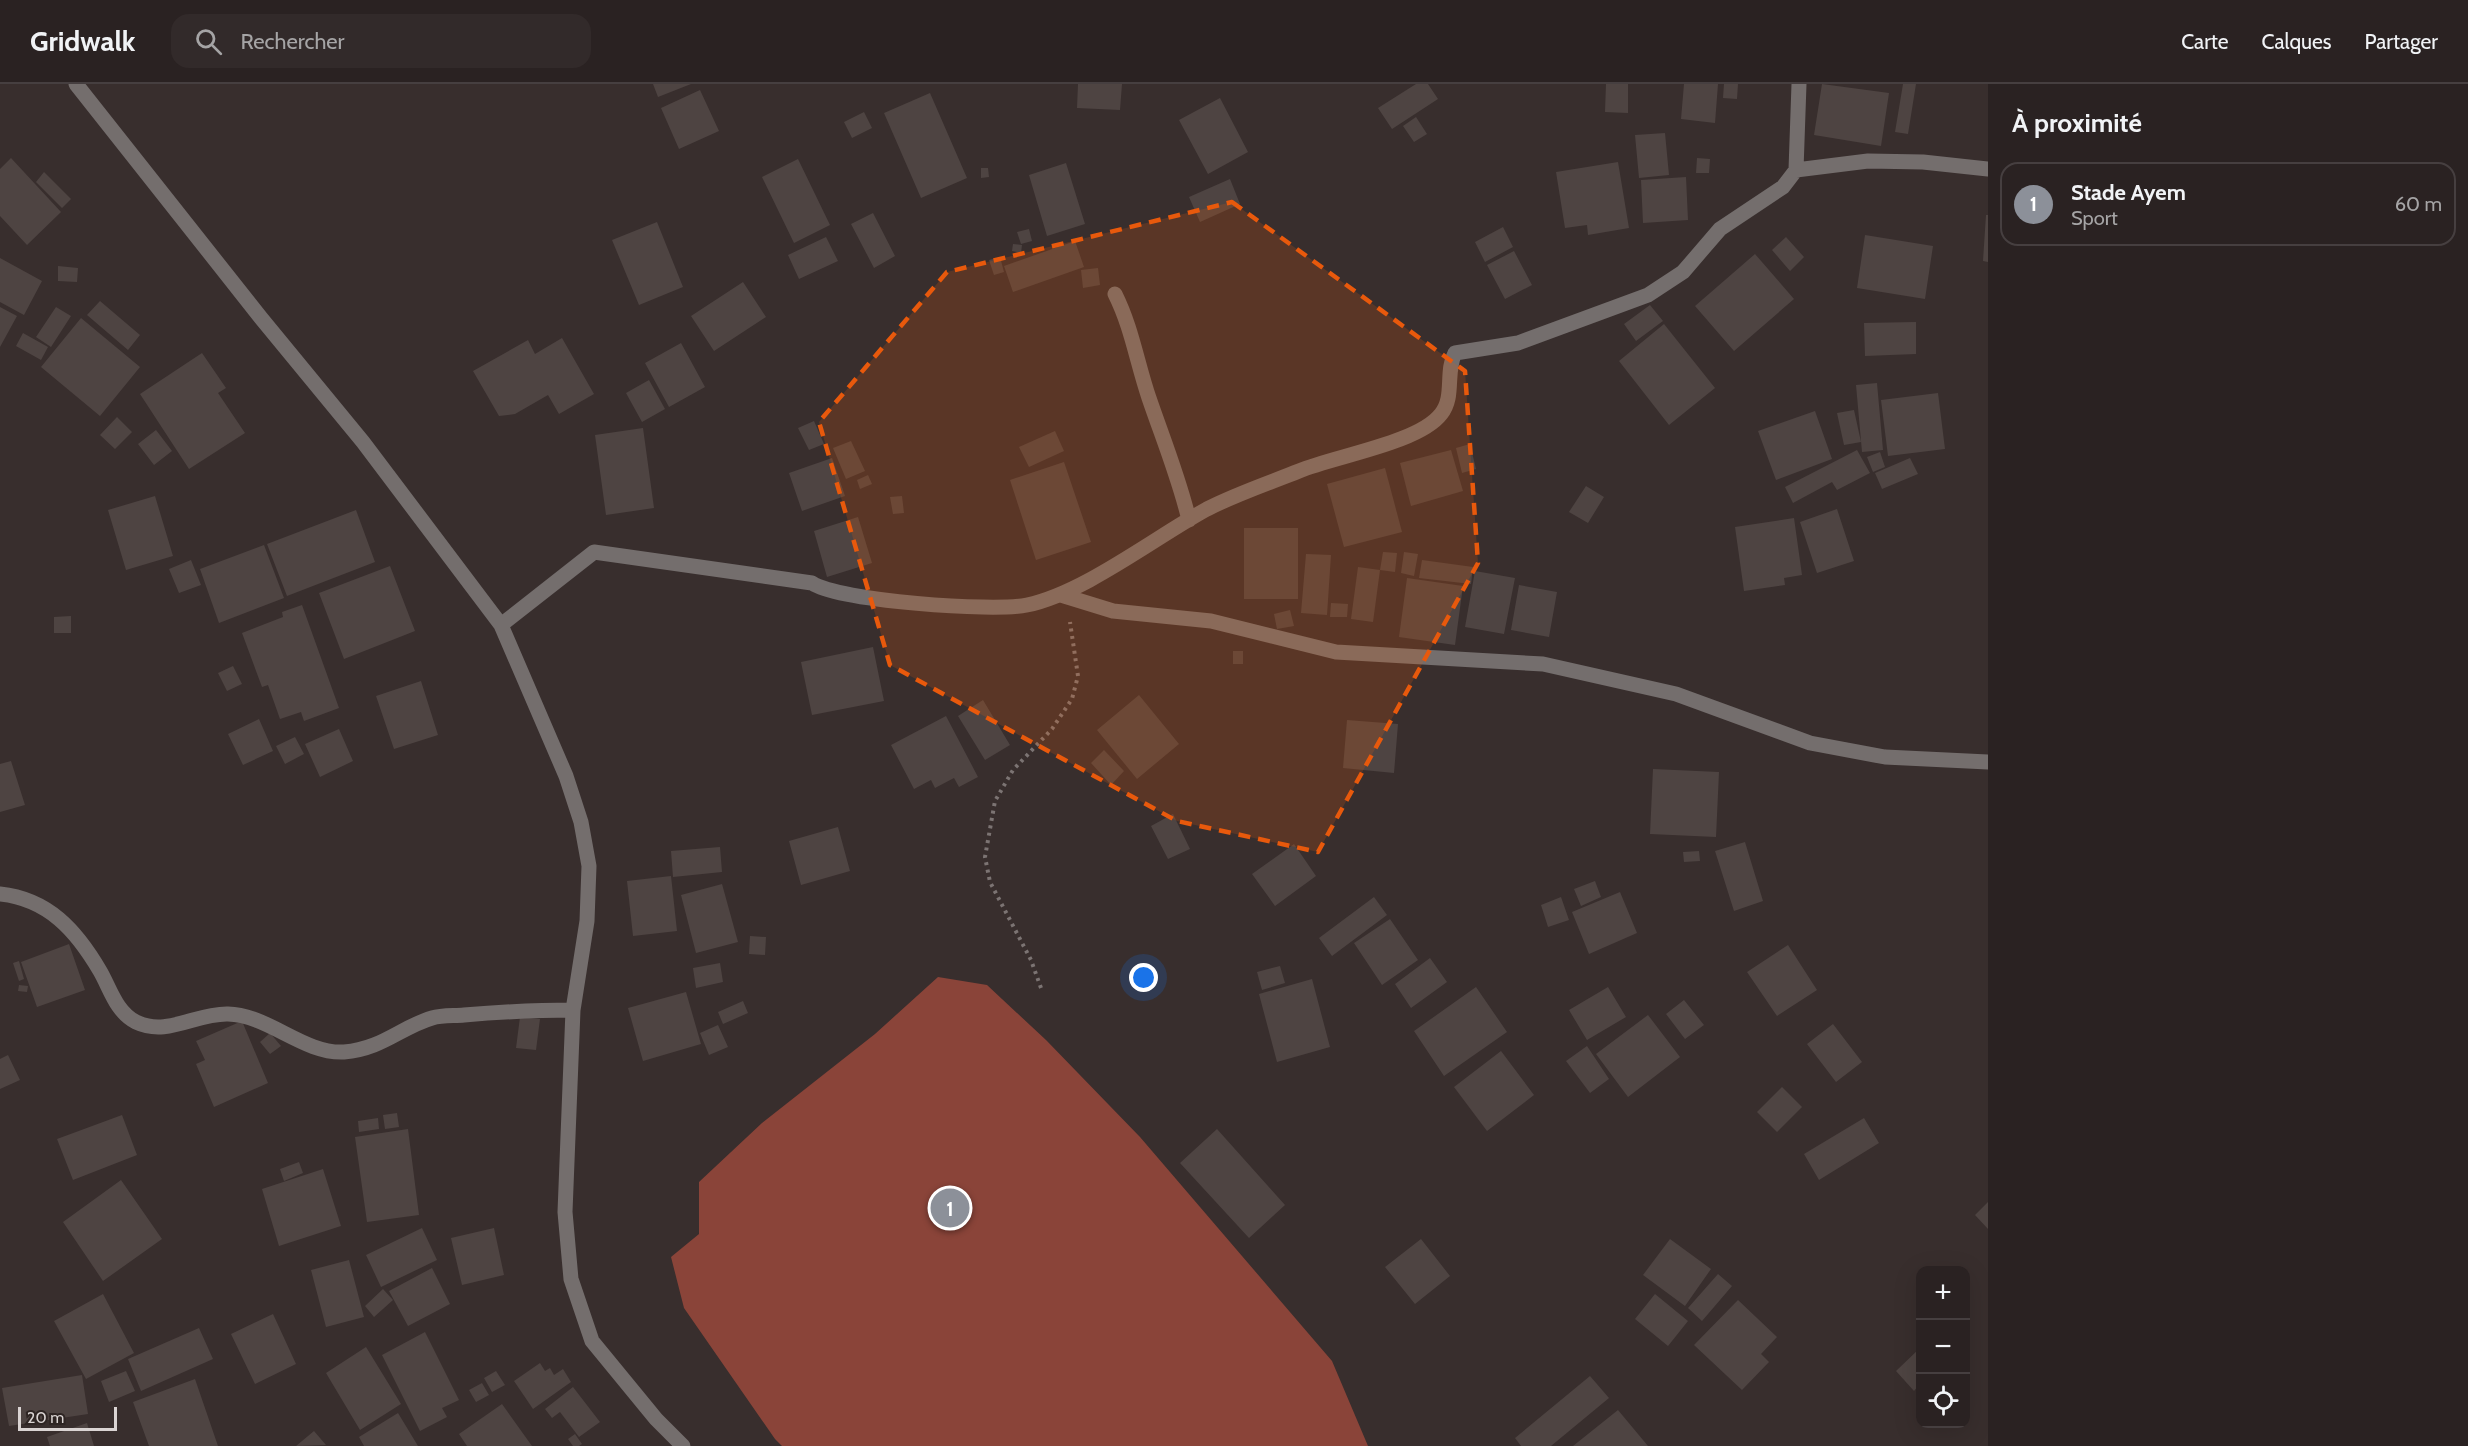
<!DOCTYPE html>
<html lang="fr">
<meta charset="utf-8">
<style>
:root{--surface:#2a2222;--page:#322a2a;--text:#f1f3f6;--muted:#a5a4a5;--line:#463f40;--accent:#8c9099}
body{margin:0;font-family:Cabin,sans-serif;background:var(--page);color:var(--text)}
.controls{position:absolute;right:18px;bottom:18px;display:grid;overflow:hidden;border-radius:12px;box-shadow:0 6px 24px #0002}
.controls button{width:54px;height:54px;display:grid;place-items:center;padding:0;border:0;border-bottom:2px solid var(--line);background:var(--surface);color:var(--text);font:30px sans-serif}
.scale{position:absolute;left:18px;bottom:15px;width:99px;box-sizing:border-box;padding-left:6px;border:3px solid #dad4d3;border-top:0;font-size:16px;line-height:21px;white-space:nowrap;color:#dad4d3;-webkit-text-stroke:4px #2e2523;paint-order:stroke}
.you{position:absolute;left:1144px;top:894px;width:21px;height:21px;margin:-15px;border:4px solid #fff;border-radius:50%;background:#1a73e8;box-shadow:0 0 0 9px #1a73e833}
.badge{display:grid;place-items:center;width:39px;height:39px;border-radius:50%;background:var(--accent);color:#fff;font-size:20px;font-weight:700}
.pin{position:absolute;translate:-50% -50%;border:3px solid #fff;box-shadow:0 2px 6px #0006}
.list{margin:0;padding:0;list-style:none}
h2{display:flex;justify-content:space-between;align-items:center;height:78px;margin:0;padding:0 24px;font-size:26px}
h2 small{font-size:20px;font-weight:400;color:var(--muted)}
.list li{display:grid;grid-template-columns:39px 1fr auto;gap:18px;align-items:center;box-sizing:border-box;height:84px;margin:0 12px 12px;padding:0 12px;border:2px solid var(--line);border-radius:18px}
.list b{display:block;font-size:22px;white-space:nowrap}
.list p{margin:0;font-size:20px;white-space:nowrap;color:var(--muted)}
.list em{font-size:20px;font-style:normal;color:var(--muted)}
.icon{flex:none;width:33px;height:33px;fill:none;stroke:currentColor;stroke-width:2;stroke-linecap:round;stroke-linejoin:round}
.map{position:relative;flex:none;width:1988px;height:1362px;overflow:hidden}
header{display:flex;align-items:center;gap:36px;box-sizing:border-box;height:84px;padding:0 30px;background:var(--surface);border-bottom:2px solid var(--line)}
header strong{font-size:28px}
nav{display:flex;gap:33px;margin-inline-start:auto;font-size:21px}
.search{width:420px;height:54px;background:var(--page);display:flex;align-items:center;gap:15px;box-sizing:border-box;padding:0 21px;border-radius:18px;color:var(--muted);font-size:22px}
main{display:flex}
aside{flex:1;background:var(--surface)}
.map>svg:first-child{display:block}
</style>
<header>
<strong>Gridwalk</strong>
<div class="search"><svg class="icon" aria-label="search" viewBox="0 0 24 24"><circle cx="10" cy="10" r="6"/><path d="M15 15l6 6"/></svg>Rechercher</div>
<nav><a>Carte</a><a>Calques</a><a>Partager</a></nav>
</header>
<main>
<div class="map">
<svg width="1988" height="1362" viewBox="0 0 1988 1362">
<rect width="100%" height="100%" fill="#382e2d"/>
<path fill="#8a4439" d="M938,893L987,901L1046,956L1140,1053L1332,1277L1368,1362H782L775,1355L684,1224L671,1173L699,1150V1098L762,1039L875,950Z"/>
<path fill="#4e4442" d="M653,0H691L658,13Z
M1078,0H1122L1120,26L1077,24Z
M1416,0H1428L1438,15L1392,45L1378,24Z
M1606,0H1628V29L1605,28Z
M1684,0H1718L1715,39L1681,35Z
M1724,0H1738L1737,15L1723,14Z
M1822,0L1889,9L1881,62L1814,51Z
M1903,0H1916L1908,50L1895,48Z
M700,6L719,47L679,65L661,24Z
M930,9L967,94L921,114L884,29Z
M1220,14L1248,68L1208,90L1179,36Z
M864,28L872,44L852,54L844,38Z
M1416,33L1427,50L1414,58L1403,42Z
M1665,49L1669,91L1639,94L1635,51Z
M11,74L61,128L27,161L0,132V85Z
M1697,74L1710,75L1709,89H1696Z
M798,75L830,141L794,159L762,93Z
M1618,78L1629,144L1588,151L1587,141L1565,144L1556,88Z
M1066,79L1085,140L1047,152L1029,91Z
M981,84H988L989,93L981,94Z
M44,88L71,115L62,124L36,98Z
M1686,93L1688,136L1643,139L1641,96Z
M1230,95L1240,120L1200,138L1189,113Z
M873,129L895,172L874,184L851,140Z
M1986,131H1988V178L1983,177Z
M657,138L683,203L639,221L612,156Z
M1503,143L1513,163L1485,178L1475,158Z
M1029,145L1032,157L1021,160L1017,148Z
M1865,151L1933,162L1925,215L1857,204Z
M826,153L838,177L799,195L788,171Z
M1786,153L1804,173L1790,187L1772,166Z
M1075,157L1084,183L1013,208L1004,182Z
M1013,160L1022,161L1021,169L1012,167Z
M1514,167L1532,201L1505,215L1487,181Z
M1755,170L1794,215L1734,267L1695,222Z
M1000,173L1004,188L994,191L989,176Z
M0,174L42,197L24,231L0,218Z
M58,182L78,184L77,198L58,197Z
M1098,184L1100,201L1083,204L1081,186Z
M743,198L766,233L714,267L691,232Z
M100,217L140,251L128,266L87,231Z
M1650,221L1663,237L1636,257L1624,240Z
M0,223L17,232L0,263Z
M56,223L71,232L51,263L36,253Z
M81,234L140,283L100,332L41,283Z
M1916,238V270L1865,272L1864,239Z
M1664,240L1715,304L1669,341L1619,277Z
M23,249L48,263L41,276L16,262Z
M562,254L594,310L559,330L548,311L515,330L499,332L473,287L528,256L535,270Z
M681,259L705,303L669,323L645,279Z
M202,269L226,304L218,309L245,349L189,385L140,310Z
M649,296L665,325L642,338L626,309Z
M1877,299L1883,366L1862,368L1856,301Z
M1938,309L1945,365L1888,372L1881,316Z
M1854,326L1861,358L1844,361L1837,329Z
M1815,327L1832,375L1776,396L1758,347Z
M117,333L132,348L115,365L100,351Z
M814,337L824,360L809,366L798,344Z
M643,344L654,424L606,431L595,351Z
M156,346L172,367L154,381L138,360Z
M1055,347L1064,367L1029,383L1019,363Z
M851,357L865,387L846,395L833,364Z
M1470,360L1476,385L1462,389L1456,364Z
M1451,366L1463,407L1411,422L1400,379Z
M1857,366L1870,389L1837,406L1832,398L1793,419L1785,403Z
M1880,368L1885,383L1873,388L1867,373Z
M832,374L845,412L802,427L789,389Z
M1910,374L1918,390L1882,405L1875,389Z
M1064,378L1091,458L1036,476L1010,396Z
M1385,384L1402,448L1344,463L1327,400Z
M868,391L872,400L860,405L857,396Z
M1586,402L1604,413L1588,439L1569,428Z
M155,412L173,472L126,486L108,426Z
M902,412L904,429L893,430L890,413Z
M1837,425L1854,477L1817,489L1800,438Z
M356,426L375,478L287,512L267,460Z
M858,433L872,479L827,493L814,447Z
M1794,434L1802,491L1784,494L1785,501L1744,507L1735,443Z
M1244,444H1298V515H1244Z
M264,461L284,514L219,539L200,485Z
M1383,468L1397,469L1395,488L1380,486Z
M1404,468L1418,470L1414,492L1401,489Z
M1306,470L1331,471L1327,531L1301,529Z
M191,476L201,501L179,509L169,485Z
M1422,476L1473,483L1471,500L1419,494Z
M390,482L415,547L344,575L319,509Z
M1358,483L1380,486L1373,538L1351,535Z
M1475,487L1515,494L1504,550L1465,543Z
M1407,494L1463,502L1455,561L1399,553Z
M1519,501L1557,508L1549,553L1511,546Z
M1331,519L1348,520L1347,533H1330Z
M302,521L339,624L304,637L301,628L280,635L268,601L262,603L242,549L283,533L282,528Z
M1290,526L1294,542L1277,545L1274,530Z
M71,532V549H54V533Z
M873,563L884,617L812,631L801,578Z
M1233,567H1243V580H1233Z
M233,582L242,600L227,607L218,589Z
M421,597L438,651L394,665L376,612Z
M1139,611L1179,660L1137,695L1097,646Z
M983,616L1010,661L985,676L958,632Z
M946,632L978,693L959,703L954,694L935,704L931,696L914,705L891,661Z
M259,635L273,667L243,681L228,650Z
M1347,636L1398,640L1394,689L1343,684Z
M339,645L353,677L320,693L305,660Z
M295,653L304,670L285,680L276,662Z
M1104,666L1124,687L1111,701L1091,679Z
M11,677L25,721L0,728V680Z
M1653,685L1719,688L1716,753L1650,750Z
M1173,730L1190,765L1168,775L1151,742Z
M838,743L850,787L801,801L789,757Z
M1745,758L1763,817L1734,827L1715,767Z
M1294,760L1316,792L1275,822L1252,790Z
M720,763L722,788L673,793L671,767Z
M1699,767L1700,777L1684,778L1683,768Z
M671,792L677,847L633,852L627,797Z
M1595,797L1601,813L1581,822L1574,805Z
M722,800L738,858L696,869L681,811Z
M1620,808L1637,849L1589,870L1572,828Z
M1374,813L1387,831L1332,872L1319,854Z
M1561,813L1569,836L1548,843L1541,821Z
M1390,835L1418,876L1382,901L1354,859Z
M750,852L766,853L765,871L749,870Z
M69,860L85,906L37,923L21,878Z
M1788,861L1817,906L1777,932L1747,888Z
M1430,874L1447,898L1411,924L1395,900Z
M19,877L24,895L19,897L13,879Z
M720,879L723,898L696,904L693,884Z
M1280,882L1285,899L1262,906L1257,888Z
M1312,895L1330,963L1277,978L1259,910Z
M19,901L28,902L27,908L18,907Z
M1476,903L1507,948L1444,992L1414,947Z
M1608,903L1626,933L1587,956L1569,926Z
M686,908L701,960L643,977L628,924Z
M1684,916L1704,941L1685,955L1666,930Z
M743,917L748,929L723,940L718,928Z
M1648,931L1680,973L1628,1013L1596,970Z
M520,933L540,935L536,966L516,964Z
M242,937L268,999L214,1023L196,980L205,976L196,957Z
M1833,940L1862,978L1836,998L1807,960Z
M718,941L728,963L709,971L700,949Z
M270,949L281,962L270,970L260,958Z
M1587,962L1609,995L1590,1009L1566,977Z
M1501,967L1534,1011L1487,1047L1454,1003Z
M8,971L20,996L0,1005V975Z
M1782,1003L1802,1023L1777,1048L1757,1028Z
M397,1029L399,1043L385,1045L383,1031Z
M122,1031L137,1071L73,1096L57,1055Z
M378,1034L379,1045L359,1048L358,1037Z
M1864,1034L1879,1059L1819,1096L1804,1070Z
M408,1045L419,1131L367,1138L355,1053Z
M1217,1045L1285,1121L1249,1154L1180,1079Z
M299,1078L303,1089L284,1097L280,1085Z
M323,1085L341,1142L279,1162L262,1105Z
M121,1096L162,1155L103,1197L63,1138Z
M1988,1118V1145L1975,1131Z
M422,1144L437,1176L381,1203L366,1171Z
M494,1144L504,1191L462,1201L451,1154Z
M1421,1155L1450,1192L1415,1220L1385,1183Z
M1670,1155L1711,1185L1685,1222L1643,1191Z
M349,1176L364,1233L326,1243L311,1186Z
M432,1184L450,1220L408,1242L389,1207Z
M1718,1190L1732,1202L1702,1237L1688,1224Z
M383,1205L393,1216L374,1233L365,1222Z
M103,1210L134,1269L86,1295L54,1237Z
M1655,1210L1688,1237L1668,1262L1635,1235Z
M1738,1216L1777,1253L1761,1270L1769,1278L1742,1306L1694,1261Z
M273,1230L296,1280L255,1300L231,1250Z
M199,1244L213,1275L141,1307L128,1275Z
M425,1248L459,1316L442,1324L447,1333L420,1347L382,1271Z
M366,1263L401,1320L360,1346L326,1289Z
M1920,1264V1300L1914,1307L1896,1287Z
M540,1279L545,1287L550,1284L554,1291L563,1285L571,1298L533,1325L514,1297Z
M126,1287L135,1307L109,1318L101,1297Z
M496,1287L505,1301L492,1308L484,1294Z
M82,1291L88,1330L9,1342L2,1304Z
M1590,1292L1609,1314L1551,1362H1521L1515,1354Z
M195,1295L218,1362H149L133,1318Z
M482,1299L489,1311L476,1318L469,1306Z
M573,1303L600,1338L579,1353L560,1328L552,1334L545,1325Z
M502,1320L532,1362H467L459,1350Z
M1618,1326L1648,1362H1573Z
M398,1329L418,1362H364L359,1353Z
M87,1339L94,1362H50L47,1353Z
M314,1347L326,1361L296,1362Z
M575,1350L582,1360L579,1362H573L568,1355Z"/>
<g fill="none" stroke-linecap="round" stroke-linejoin="round">
<path stroke="#7c7473" stroke-width="4" stroke-dasharray="3 4.5" stroke-linecap="butt" d="M1041,904L1031,876L990,798L985,773L995,717L1013,686L1052,645L1072,615L1078,592L1070,538"/>
<path stroke="#746e6d" stroke-width="15" d="M76,0L261,234L363,358L501,541L566,692L581,738L589,782L587,837L573,926L565,1128L571,1195L592,1257L656,1335L683,1362
M1796,86L1799,0
M1115,210C1132,244 1137,279 1149,314C1163,355 1179,394 1189,436
M1061,511L1113,527L1211,537L1336,568L1543,580L1676,610L1810,659L1885,673L1988,678
M501,541L594,468L812,499C839,517 993,528 1027,521C1084,509 1154,454 1207,425C1236,410 1269,399 1299,387C1335,372 1419,359 1441,330C1455,313 1445,288 1455,269L1518,259L1648,211L1683,188L1720,145L1783,103L1796,86L1868,77L1923,78L1988,85
M0,810C48,815 76,846 100,887C110,904 116,928 136,938C167,953 196,929 228,930C269,931 303,970 344,968C382,965 401,943 432,934C442,931 454,932 464,931C501,928 537,926 573,926"/>
</g>
<path fill="#e8590c" fill-opacity="0.2" stroke="#e8590c" stroke-width="4.5" stroke-dasharray="12 8" stroke-linejoin="round" d="M1232,118L1465,287L1478,479L1318,768L1177,737L890,581L819,338L947,188Z"/>
</svg>
<div class="controls">
<button>+</button>
<button>−</button>
<button><svg class="icon" aria-label="locate" viewBox="0 0 24 24"><circle cx="12" cy="12" r="6"/><path d="M12 2v4M12 18v4M2 12h4M18 12h4"/></svg></button>
</div>
<div class="scale">20 m</div>
<div class="you"></div>
<div class="pin badge" style="left:950px;top:1124px">1</div>
</div>
<aside>
<h2>À proximité<small></small></h2>
<ul class="list">
<li><span class="badge">1</span><div><b>Stade Ayem</b><p>Sport</p></div><em>60 m</em></li>
</ul>
</aside>
</main>
